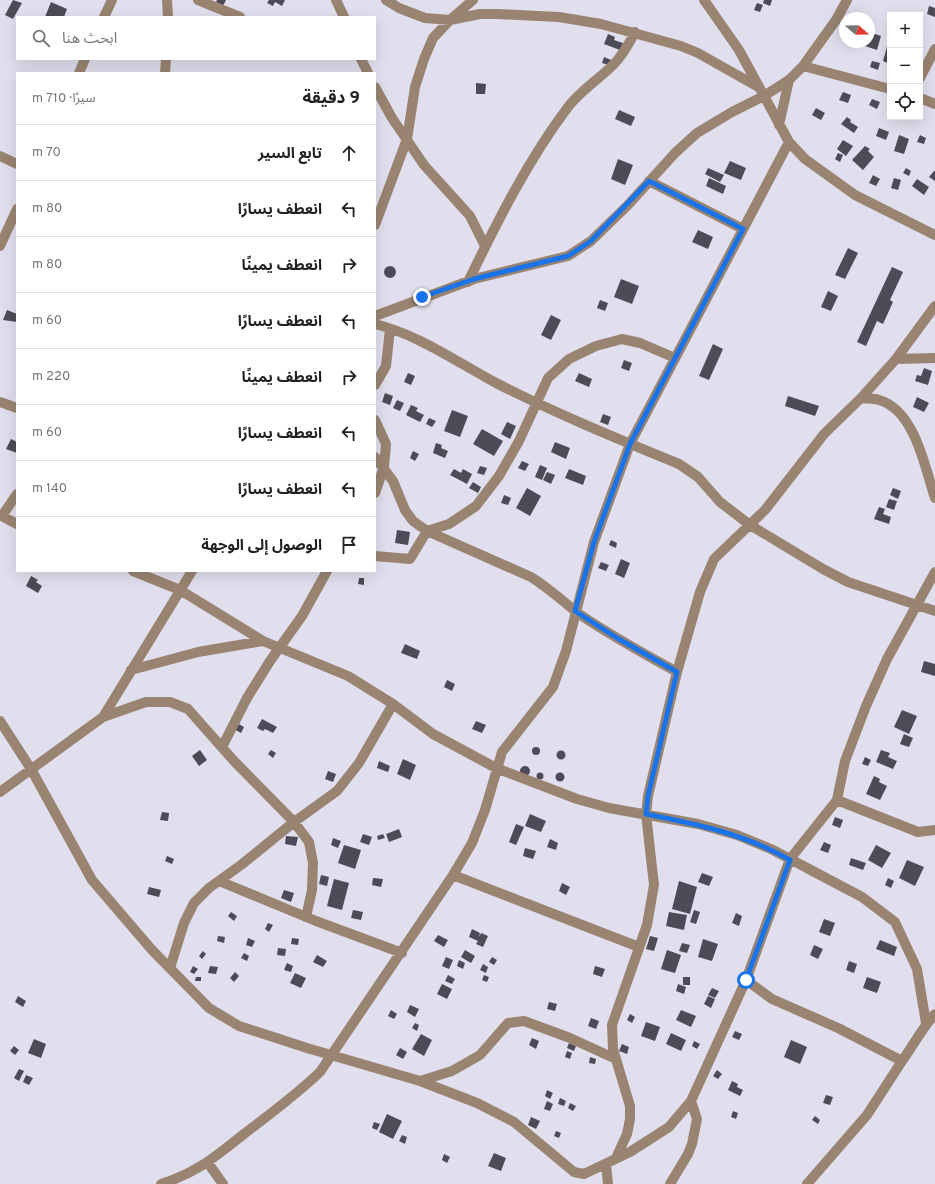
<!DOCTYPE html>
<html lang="ar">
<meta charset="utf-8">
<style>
:root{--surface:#fff;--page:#f2f2f2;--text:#222;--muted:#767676;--line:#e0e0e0}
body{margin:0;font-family:Overpass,"Noto Sans Arabic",sans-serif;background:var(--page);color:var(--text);direction:rtl}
.controls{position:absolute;right:12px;top:12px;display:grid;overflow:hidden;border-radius:0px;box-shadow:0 4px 16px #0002}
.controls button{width:36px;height:36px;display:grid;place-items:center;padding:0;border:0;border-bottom:1px solid var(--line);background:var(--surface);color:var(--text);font:20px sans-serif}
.compass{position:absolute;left:839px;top:12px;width:36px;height:36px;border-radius:50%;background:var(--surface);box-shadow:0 4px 16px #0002;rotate:110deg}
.stop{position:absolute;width:12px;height:12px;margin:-9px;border:3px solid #1a73e8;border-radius:50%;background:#fff}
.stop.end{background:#1a73e8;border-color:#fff;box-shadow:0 1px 4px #0008}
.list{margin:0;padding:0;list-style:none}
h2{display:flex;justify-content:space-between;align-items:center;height:52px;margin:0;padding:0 16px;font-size:17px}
h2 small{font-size:13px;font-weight:400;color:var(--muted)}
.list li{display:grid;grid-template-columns:26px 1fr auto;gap:12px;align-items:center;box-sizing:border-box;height:56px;padding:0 16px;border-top:1px solid var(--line)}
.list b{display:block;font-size:15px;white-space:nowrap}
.list em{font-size:13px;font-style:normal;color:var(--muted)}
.icon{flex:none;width:22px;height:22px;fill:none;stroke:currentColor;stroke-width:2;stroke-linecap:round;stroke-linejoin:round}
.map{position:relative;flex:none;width:935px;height:1184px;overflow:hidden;direction:ltr}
.search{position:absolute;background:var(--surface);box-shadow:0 4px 16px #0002;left:16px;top:16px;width:360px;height:44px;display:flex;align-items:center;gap:10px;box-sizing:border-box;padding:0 14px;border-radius:0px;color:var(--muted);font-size:15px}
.panel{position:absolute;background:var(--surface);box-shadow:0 4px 16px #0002;left:16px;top:72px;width:360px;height:500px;border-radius:0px;direction:rtl}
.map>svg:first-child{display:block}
</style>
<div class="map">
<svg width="935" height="1184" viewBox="0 0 935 1184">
<rect width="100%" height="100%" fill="#e1deed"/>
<path fill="#4d4b57" d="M13,0L22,3L13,19L5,15Z
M217,0H226L223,6L216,2Z
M269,0H285L282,6L275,2L273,6L267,3Z
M764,0H772L770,6L763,3Z
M51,2L67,9L64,17H45Z
M757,3L763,5L760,12L754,10Z
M929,6L935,8V17L927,14Z
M869,32L881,36L877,50L862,45L863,42H869Z
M608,34L615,37L614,40L623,43L620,50L604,44Z
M887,47L890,48V64L883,61Z
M604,57L611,60L609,65L602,63Z
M872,61L880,63L878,70L870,67Z
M476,83L486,84L485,94H476Z
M843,92L851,95L848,103L839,100Z
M872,99L880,102L877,109L869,105Z
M816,108L825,113L821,120L812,115Z
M619,110L635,117L631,126L615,119Z
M847,117L851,120L850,122L858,127L854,133L841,124Z
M879,128L889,132L886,140L876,136Z
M899,135L909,139L904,154L894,151Z
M920,135L926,138L924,144L917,142Z
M843,140L853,146L846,156L837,149Z
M865,146L870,149L868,151L874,157L863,170L852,160Z
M838,153L843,155L840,162L835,159Z
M618,159L633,165L625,185L611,179Z
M730,161L746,168L741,180L724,173Z
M708,168L724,175L720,182L705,174Z
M906,168L911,171L909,176L903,173Z
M934,171H935V181L929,177Z
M873,175L880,179L876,186L869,183Z
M709,178L726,186L723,194L706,186Z
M894,178L901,180L898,190L891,188Z
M917,179L929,187L924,195L912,186Z
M698,230L713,237L708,249L692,242Z
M848,248L858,253L845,279L835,275Z
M384 272a6 6 0 1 1 12 0a6 6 0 1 1-12 0Z
M892,267L903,272L890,300L893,302L883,324L877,321L866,346L857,342Z
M621,279L639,286L632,304L614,297Z
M828,291L838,296L831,311L821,307Z
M600,300L608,303L605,311L597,308Z
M7,310L17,314V322L3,320Z
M551,315L561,320L551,340L541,335Z
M713,344L723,349L709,380L699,376Z
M624,360L632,363L629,371L621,368Z
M924,368L932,371L928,385L915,381L917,375L921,376Z
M408,373L415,376L411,385L404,382Z
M579,373L592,379L589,387L575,381Z
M385,393L393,396L390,405L382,402Z
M788,396L819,406L815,416L785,406Z
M917,397L929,403L924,412L913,407Z
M397,400L404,403L400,411L393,408Z
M411,405L418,408L416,411L424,415L420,422L406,415Z
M452,410L468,416L460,437L444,431Z
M603,414L611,417L608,425L600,422Z
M429,418L436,421L432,427L426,424Z
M507,422L516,426L510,439L501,434Z
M482,429L503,441L494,456L473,444Z
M11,439L17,442V453L6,449Z
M555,442L570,448L566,459L551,452Z
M436,443L442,445L441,448L448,451L445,458L433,453Z
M413,451L419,454L415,461L410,458Z
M522,461L529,464L525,471L518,468Z
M540,465L547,468L542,480L535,477Z
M480,466L487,468L484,475L477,473Z
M454,469L461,473L463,469L472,474L467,484L450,475Z
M569,469L586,476L583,485L565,478Z
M547,472L555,475L551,484L543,480Z
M473,482L481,487L478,493L469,488Z
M527,488L541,496L530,516L516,508Z
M893,488L901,491L898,499L890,495Z
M504,495L511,498L508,505L501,503Z
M889,499L897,501L894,510L886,507Z
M879,507L885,509L883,514L891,517L889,524L874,519Z
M397,530L410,532L408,545L395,543Z
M611,540L617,543L616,548L609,545Z
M621,559L630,563L624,578L615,574Z
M601,562L609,565L606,571L598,568Z
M31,576L38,580L36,582L42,586L38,593L26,586Z
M359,578H364V585L358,584Z
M405,644L420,651L417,659L401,653Z
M924,661L935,664V676L921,672Z
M447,680L455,684L452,691L444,687Z
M902,710L917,716L909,734L894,727Z
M262,719L277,727L273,733L265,729L263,731L257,728Z
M476,721L486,725L482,733L472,729Z
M237,723L244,727L241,733L234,729Z
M904,734L913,738L909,747L900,744Z
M532 751a4 4 0 1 1 8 0a4 4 0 1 1-8 0Z
M200,750L207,760L199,766L192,756Z
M271,750L276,753L273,758L268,754Z
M881,750L890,753L888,757L897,761L893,769L876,762Z
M556.5 755a4.5 4.5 0 1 1 9 0a4.5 4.5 0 1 1-9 0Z
M865,757L871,760L868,766L862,764Z
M403,759L416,765L410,780L397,774Z
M379,761L390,766L388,772L377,768Z
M520 771a5 5 0 1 1 10 0a5 5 0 1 1-10 0Z
M328,771L336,774L333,782L325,779Z
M555.5 777a4.5 4.5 0 1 1 9 0a4.5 4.5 0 1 1-9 0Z
M536.5 776a3.5 3.5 0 1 1 7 0a3.5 3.5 0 1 1-7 0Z
M874,776L880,779L879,782L887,786L880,800L866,794Z
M162,812L169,813L168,821L160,820Z
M530,814L546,821L541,832L525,826Z
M835,817L843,820L840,828L832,825Z
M516,824L524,827L516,845L509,842Z
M399,829L402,837L389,842L386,834Z
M363,834L372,837L369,845L360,842Z
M383,834L385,838L378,840L377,836Z
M286,836L298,837L296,846L285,844Z
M333,838L341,841L338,848L331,845Z
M550,839L558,843L556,850L547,847Z
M824,842L831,845L828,853L820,850Z
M344,845L361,850L355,869L338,863Z
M876,845L891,853L882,868L868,860Z
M525,848L536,851L533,859L523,856Z
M167,856L174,859L172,864L165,861Z
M851,858L866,863L863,870L849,865Z
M907,860L924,867L915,886L899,878Z
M702,873L713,877L709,886L698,882Z
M321,875L329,877L327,886L319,884Z
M373,878L383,879L381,887L372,885Z
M888,878L894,881L891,888L885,885Z
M334,879L349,883L342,910L327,906Z
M679,881L697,887L690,914L672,909Z
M562,883L570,887L566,895L559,891Z
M149,887L161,890L159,897L147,894Z
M284,890L294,893L291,902L281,898Z
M353,910L363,912L361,920L351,918Z
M694,910L700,912L696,924L690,922Z
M231,912L237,916L234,921L228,916Z
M669,912L687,915L684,930L666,926Z
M736,913L742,916L739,926L732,923Z
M824,919L835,923L830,936L819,932Z
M268,923L273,925L269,932L265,929Z
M472,929L480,933L479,937L481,933L488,936L483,947L476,944L478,941L469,937Z
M438,935L448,940L444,947L434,941Z
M218,936L225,937L224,943L217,941Z
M650,936L658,938L654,951L646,949Z
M248,938L255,941L252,947L246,945Z
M292,938L299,939L298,945L291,944Z
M703,939L718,944L712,961L698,957Z
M880,940L897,947L894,956L876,949Z
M682,943L690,945L687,953L679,951Z
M814,945L823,949L818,959L810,955Z
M278,948L286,949L285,956L277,955Z
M465,950L475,956L471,963L461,957Z
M667,950L681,955L675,973L661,969Z
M203,951L206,954L202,959L199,956Z
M244,953L249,956L247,961L241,958Z
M317,955L327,961L323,967L313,962Z
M446,957L453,960L449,969L442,966Z
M492,957L497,960L494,965L489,962Z
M459,960L465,963L463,969L457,966Z
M849,961L857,964L854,973L846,970Z
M287,963L293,966L291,972L284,970Z
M483,964L488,967L486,973L480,970Z
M193,966L198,969L194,974L190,972Z
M210,966L218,967L216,974L208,973Z
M595,966L605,969L602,977L593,974Z
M235,972L239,976L234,982L230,978Z
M295,973L306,978L301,988L290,983Z
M448,975L455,979L452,984L445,981Z
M484,975L489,977L487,982L482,980Z
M196,977H201V981H195Z
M683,977H690V985H683Z
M867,977L881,982L877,993L863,988Z
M442,984L452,989L447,999L437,994Z
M678,984L686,987L684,994L676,991Z
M712,988L719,991L715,998L708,995Z
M18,996L26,1001L23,1007L15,1002Z
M708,996L715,999L711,1008L704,1004Z
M549,1002L557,1004L555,1011L547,1009Z
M410,1005L419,1009L415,1017L407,1012Z
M391,1010L397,1014L394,1019L388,1016Z
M681,1010L696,1016L691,1027L676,1020Z
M630,1014L635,1017L632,1023L627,1020Z
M591,1018L599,1021L596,1029L588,1026Z
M646,1022L660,1027L655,1041L641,1036Z
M415,1023L419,1025L417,1031L412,1028Z
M735,1031L742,1034L739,1040L732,1037Z
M671,1033L686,1040L681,1051L666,1044Z
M421,1034L432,1040L424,1056L412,1049Z
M532,1038L539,1041L536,1049L529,1045Z
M34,1039L46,1044L41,1058L28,1053Z
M791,1040L807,1047L800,1064L784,1057Z
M694,1041L700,1044L697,1049L692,1046Z
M569,1043L576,1046L574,1051L567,1048Z
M622,1044L629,1047L627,1054L619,1051Z
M14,1046L19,1050L15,1055L10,1051Z
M400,1048L407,1052L403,1059L396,1055Z
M567,1051L572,1053L570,1059L565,1057Z
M590,1057L596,1059L595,1064L589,1063Z
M19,1069L24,1071L19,1081L14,1078Z
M717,1070L722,1074L718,1079L713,1076Z
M26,1075L33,1078L29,1085L23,1082Z
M732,1081L738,1084L737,1087L743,1090L740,1096L728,1090Z
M547,1090L553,1093L550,1099L545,1096Z
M826,1095L833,1097L830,1105L823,1103Z
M560,1098L566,1101L564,1106L558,1104Z
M547,1101L553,1104L550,1111L544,1109Z
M570,1103L576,1106L573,1111L568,1108Z
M733,1111L738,1113L736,1119L731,1117Z
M387,1114L402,1121L393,1139L379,1132Z
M815,1116L820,1120L818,1124L812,1120Z
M531,1117L540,1121L536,1129L528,1125Z
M374,1122L380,1124L377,1130L372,1128Z
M556,1131L561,1133L559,1138L554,1136Z
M402,1135L407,1137L405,1144L399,1141Z
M494,1153L506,1158L501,1171L488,1166Z
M444,1154L450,1157L447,1163L442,1160Z"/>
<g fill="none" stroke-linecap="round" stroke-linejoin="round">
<path stroke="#998471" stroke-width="10" d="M167,0L168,17
M198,0L240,17
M336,0L344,17
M386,0L399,8L425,18L450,20L480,14H497L559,17L601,24L681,46L698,53L760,88
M704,0L739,50L789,142L805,159L855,195L935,235
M104,17L112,0
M361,59L368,73
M803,66L890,89
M79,73L85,59
M165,73L166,59
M920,78L935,49
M375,87L392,118L424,165L470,216L485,246
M920,98L935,104
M779,125L789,80
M0,156L17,164
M649,181L743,229
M375,225L407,139L415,87L424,59L433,38L450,20L473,0
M0,246L17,209
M468,282C497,222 528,160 568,107C580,91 599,79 613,65C622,56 629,44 635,32
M375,316L474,279L568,256L591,241L628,205L675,153L697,133L732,112L764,96L789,80L803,66L836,20L847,0
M375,324C420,335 458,363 498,384C557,414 618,439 679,464L698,477L720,502L750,525L823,569L848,582L935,611
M896,359L935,358
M375,385L386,366L390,329
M861,398C867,399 874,398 879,400C915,410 925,468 935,498
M0,402L17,408
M375,420L386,444L384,467L375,493
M375,457L393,481L405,510L413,521L427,531L531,577C547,587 561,599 575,611C607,634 643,653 677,672
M0,515L17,524
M2,516L17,494
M375,556L410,559L427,531L449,524L476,506L499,476L519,441L548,378L569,359L596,346L622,339L640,343L675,358
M133,571L180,590L263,641L348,676L393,704L433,734L496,768L577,799L609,808L698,824L737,835L771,849L862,897L895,922L917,969L926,1023
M131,670L198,652L263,641
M103,717L146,702H170L188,709L234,761L294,822L309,842L313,863L312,890L306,917
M0,721L31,769L92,880L152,950L209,1008L239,1026L307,1048L420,1081L477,1103L514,1122L574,1172L584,1174L630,1152L669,1127L691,1101L746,980
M222,747L247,698L270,661L302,616L327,571
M0,792L103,717L192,571
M837,800L918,832L935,830
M453,875L639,947
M219,881L316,921L402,953
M170,968L184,923L194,903L209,888L241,865L294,822L337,791L359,763L393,704
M902,1061C913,1046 922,1028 935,1014
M420,1081L452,1071L480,1055L508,1023L524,1021L570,1038L616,1059
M616,1158L627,1134L630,1119V1106L613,1049L612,1025L647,925L654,885L646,814L648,796L677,672L700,592L714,559L765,510L824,434L861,398L896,359L935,306
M208,1163L223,1184
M606,1164L608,1184
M161,1184C197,1173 216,1156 244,1134C270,1114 296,1095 320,1072L453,875L472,843L485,810L502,752L553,687L566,651L594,542L630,444L789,142
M670,1184L688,1154L692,1144L697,1119L691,1101
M807,1184L867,1115L902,1061L838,1028L772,999L746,980L790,859L837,800L845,761L866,706L887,659L935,572"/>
</g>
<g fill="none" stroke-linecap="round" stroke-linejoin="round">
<path stroke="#1a73e8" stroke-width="5" d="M422,297L474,279L568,256L591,241L649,181L743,229L630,444L594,542L575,611L617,638L677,672L648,796L646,814C696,824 745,834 790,860L746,980"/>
</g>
</svg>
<div class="controls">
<button>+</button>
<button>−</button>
<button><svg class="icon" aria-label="locate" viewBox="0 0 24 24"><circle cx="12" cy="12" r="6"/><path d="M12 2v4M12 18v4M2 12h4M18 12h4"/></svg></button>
</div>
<svg class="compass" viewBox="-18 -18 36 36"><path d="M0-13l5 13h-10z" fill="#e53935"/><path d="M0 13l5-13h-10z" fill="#767676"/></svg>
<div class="stop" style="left:746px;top:980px"></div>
<div class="stop end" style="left:422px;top:297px"></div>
<div class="search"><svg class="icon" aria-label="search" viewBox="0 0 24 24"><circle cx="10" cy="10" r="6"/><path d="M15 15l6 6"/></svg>ابحث هنا</div>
<section class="panel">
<h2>9 دقيقة<small>سيرًا · 710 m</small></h2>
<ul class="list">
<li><svg class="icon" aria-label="ahead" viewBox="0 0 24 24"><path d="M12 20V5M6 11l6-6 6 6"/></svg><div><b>تابع السير</b></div><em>70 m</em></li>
<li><svg class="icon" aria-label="left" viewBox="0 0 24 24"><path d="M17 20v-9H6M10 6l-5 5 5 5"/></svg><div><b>انعطف يسارًا</b></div><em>80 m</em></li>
<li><svg class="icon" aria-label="right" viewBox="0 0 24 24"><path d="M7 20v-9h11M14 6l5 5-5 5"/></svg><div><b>انعطف يمينًا</b></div><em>80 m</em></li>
<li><svg class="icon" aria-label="left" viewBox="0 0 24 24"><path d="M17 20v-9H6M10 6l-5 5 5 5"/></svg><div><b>انعطف يسارًا</b></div><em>60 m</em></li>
<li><svg class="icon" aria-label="right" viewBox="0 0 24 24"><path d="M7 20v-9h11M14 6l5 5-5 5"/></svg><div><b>انعطف يمينًا</b></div><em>220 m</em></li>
<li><svg class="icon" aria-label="left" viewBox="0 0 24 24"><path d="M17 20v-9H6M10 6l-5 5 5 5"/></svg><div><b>انعطف يسارًا</b></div><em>60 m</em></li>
<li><svg class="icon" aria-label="left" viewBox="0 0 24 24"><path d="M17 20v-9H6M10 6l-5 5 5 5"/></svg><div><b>انعطف يسارًا</b></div><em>140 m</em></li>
<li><svg class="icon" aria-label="arrive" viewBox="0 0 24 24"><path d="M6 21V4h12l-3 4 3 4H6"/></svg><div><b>الوصول إلى الوجهة</b></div></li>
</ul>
</section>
</div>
